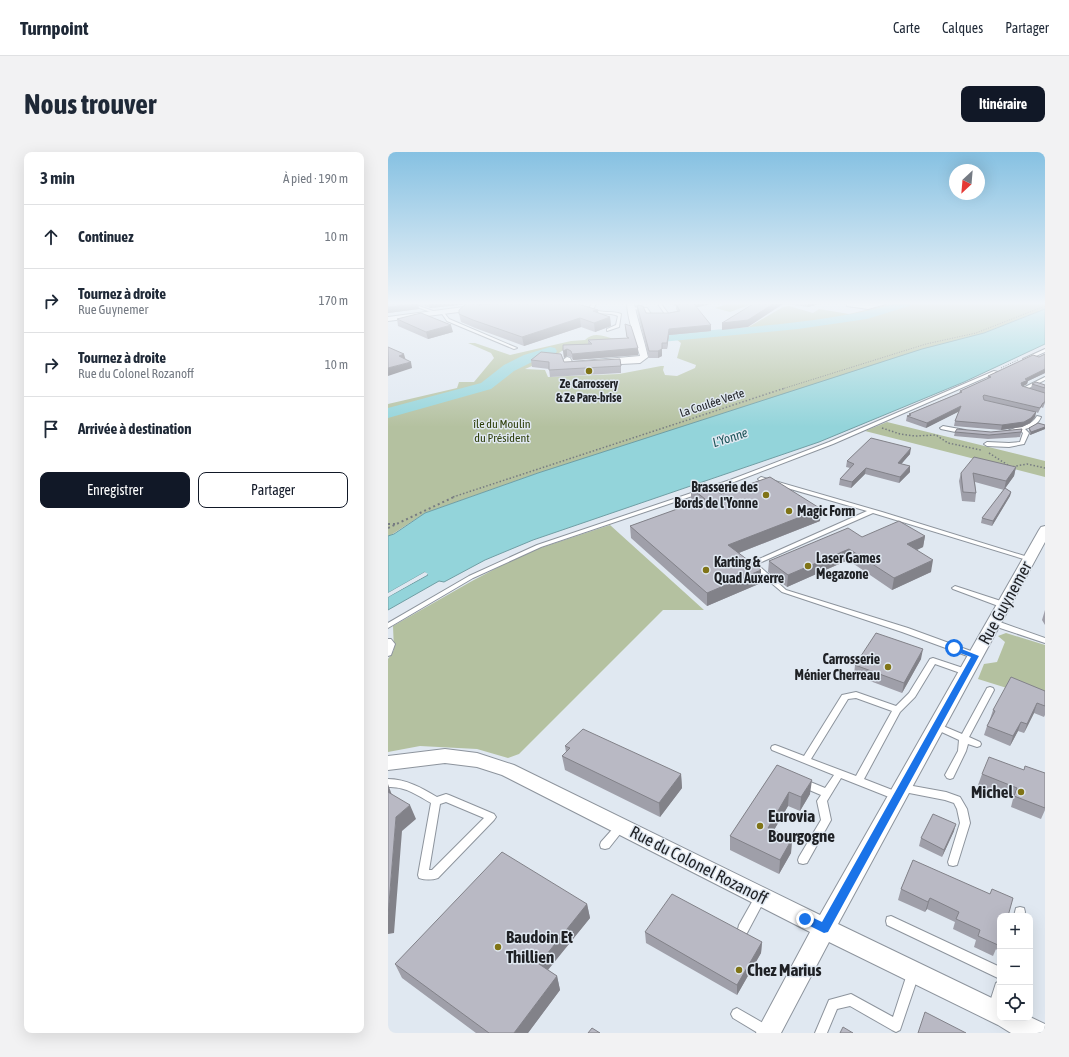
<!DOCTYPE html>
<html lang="fr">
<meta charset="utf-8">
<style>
:root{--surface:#fff;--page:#f2f2f3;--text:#1f2937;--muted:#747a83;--line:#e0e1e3;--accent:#111827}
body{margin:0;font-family:"Asap Condensed",sans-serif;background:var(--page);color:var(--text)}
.controls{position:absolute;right:12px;bottom:12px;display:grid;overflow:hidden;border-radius:8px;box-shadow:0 4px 16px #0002}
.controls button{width:36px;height:36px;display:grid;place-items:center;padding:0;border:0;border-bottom:1px solid var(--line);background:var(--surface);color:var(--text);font:20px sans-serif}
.compass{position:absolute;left:561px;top:12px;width:36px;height:36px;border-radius:50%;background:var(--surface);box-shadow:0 4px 16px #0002;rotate:206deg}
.stop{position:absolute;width:12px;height:12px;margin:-9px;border:3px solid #1a73e8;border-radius:50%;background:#fff}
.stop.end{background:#1a73e8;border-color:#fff;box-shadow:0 1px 4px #0008}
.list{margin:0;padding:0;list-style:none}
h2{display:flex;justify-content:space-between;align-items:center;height:52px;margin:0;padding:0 16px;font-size:17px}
h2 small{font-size:13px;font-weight:400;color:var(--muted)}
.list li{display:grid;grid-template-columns:26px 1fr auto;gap:12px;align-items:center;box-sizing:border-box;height:64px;padding:0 16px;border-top:1px solid var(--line)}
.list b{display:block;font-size:15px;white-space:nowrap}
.list p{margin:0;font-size:13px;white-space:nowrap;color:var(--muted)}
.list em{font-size:13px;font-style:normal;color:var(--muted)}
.actions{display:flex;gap:8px;padding:12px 16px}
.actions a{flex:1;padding:9px 0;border:1px solid var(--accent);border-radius:8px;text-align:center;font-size:14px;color:var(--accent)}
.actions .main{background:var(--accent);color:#fff}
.icon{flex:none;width:22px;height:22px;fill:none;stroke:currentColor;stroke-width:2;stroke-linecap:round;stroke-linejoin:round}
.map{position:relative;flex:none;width:657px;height:881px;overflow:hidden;border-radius:8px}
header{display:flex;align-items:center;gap:24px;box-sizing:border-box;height:56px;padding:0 20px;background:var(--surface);border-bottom:1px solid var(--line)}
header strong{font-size:19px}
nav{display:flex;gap:22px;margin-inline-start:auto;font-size:14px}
.intro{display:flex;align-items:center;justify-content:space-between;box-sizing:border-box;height:96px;padding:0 24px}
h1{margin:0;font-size:28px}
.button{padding:10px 18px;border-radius:8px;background:var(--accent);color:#fff;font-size:14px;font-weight:700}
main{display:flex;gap:24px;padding:0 24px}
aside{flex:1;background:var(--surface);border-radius:8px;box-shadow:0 4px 16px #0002}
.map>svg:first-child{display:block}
</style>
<header>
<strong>Turnpoint</strong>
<nav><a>Carte</a><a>Calques</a><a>Partager</a></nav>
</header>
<div class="intro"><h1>Nous trouver</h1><a class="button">Itinéraire</a></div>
<main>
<aside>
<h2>3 min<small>À pied · 190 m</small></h2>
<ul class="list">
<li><svg class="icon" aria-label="ahead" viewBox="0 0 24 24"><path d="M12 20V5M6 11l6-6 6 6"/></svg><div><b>Continuez</b></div><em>10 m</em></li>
<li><svg class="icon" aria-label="right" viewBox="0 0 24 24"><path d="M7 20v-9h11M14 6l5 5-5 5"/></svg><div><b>Tournez à droite</b><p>Rue Guynemer</p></div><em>170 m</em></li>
<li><svg class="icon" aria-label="right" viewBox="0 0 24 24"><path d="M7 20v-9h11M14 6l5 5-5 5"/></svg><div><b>Tournez à droite</b><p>Rue du Colonel Rozanoff</p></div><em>10 m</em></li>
<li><svg class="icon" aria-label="arrive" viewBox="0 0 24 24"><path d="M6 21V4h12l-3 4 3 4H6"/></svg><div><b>Arrivée à destination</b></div></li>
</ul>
<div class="actions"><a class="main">Enregistrer</a><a>Partager</a></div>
</aside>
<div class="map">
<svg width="657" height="881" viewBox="0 0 657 881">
<rect width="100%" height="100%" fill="#e0e8f1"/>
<path fill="#b4c1a0" d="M339,152H364L342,160L327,156Z
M502,152H657V157L596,181L150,321L37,361L0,385V252L69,236L71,230H86L106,206L103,201L80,191H87L122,203L183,189L197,188C205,179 217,184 226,187L188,197L175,198L171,201L155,205L144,214L137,217L157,218L160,225L231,222L273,214H276L275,218L277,223L289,224L307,216L308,213L289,206L293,191L288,187L277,184L359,176L395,155L401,154L425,161L431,157L461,162Z
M499,270L657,309V325L477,279Z
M222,373L316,458H275L131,602L120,606L89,597L32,594L0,600V507L6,498L5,474L84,429L137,401Z
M618,481L657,493V548L590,527L596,512L609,510L617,490L610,484Z"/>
<path fill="#93d4da" stroke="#709ea4" d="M657,157V192L576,230L431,290L145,388L97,408L56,430L51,429L0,458V445L40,423L37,420L0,441V384L6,382L37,361L150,321L534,197L596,181Z"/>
<path fill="#e0e8f1" d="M37,420L40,422L0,445V441Z"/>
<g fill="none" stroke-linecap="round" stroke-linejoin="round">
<path fill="#93d4da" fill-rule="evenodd" d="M506,152H523L521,154L479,167L410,177L273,190L269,189L267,186L269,183L273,182C350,175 431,173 506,152Z
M162,195L167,196L169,199L167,202L146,209L126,219L103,237L0,266V256L93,231L116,213L136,203Z"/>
<defs>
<path id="service" d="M21,152H25L48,160L45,161Z
M204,152H208L205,157C214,162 224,158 233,162L231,175L219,179V177L228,173L230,164C221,160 211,163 202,159L201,156Z
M270,152H273L282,164L281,165H279Z
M243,155L259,156L265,165L262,166L257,158L242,157V155Z
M54,158L61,167L129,196L126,197L59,169L52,159Z
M657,197V200L639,208L635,207Z
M606,219L610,220L445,292L346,330L153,395L85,426L0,476V471L81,424L149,393L342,328L441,290Z
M657,225V228L639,237L657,242V245L633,237Z
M649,264L653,265C650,272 645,275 637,277L641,281L636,292L621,295L599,294L596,292L599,290L621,291L632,290L635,281L633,279L623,281L620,279C631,273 642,276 649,264Z
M555,274L577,278L580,280L577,282L553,277L552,276Z
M373,325L494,360L643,406L644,407L643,408H639L485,361L369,412L398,438L520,476L591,502L592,504L591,506H585L514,480L394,440L362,413L361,412L362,411L479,359L371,328L370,327Z
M567,434L619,451L620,453L619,455H613L565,437L564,436Z
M603,469H609L657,486V491L603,473L602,471Z
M0,487H3L7,492L3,503L0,504Z
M545,506L581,518L582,520L581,522L578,523L547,512L527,545L512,560L476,627L512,641L514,644L512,647L509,648L506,647L453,626L439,649L443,668L419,711L415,712L411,711L410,708L411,705L433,668L429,649L433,643L412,634L410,631L412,628L415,627L437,636L446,623L384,598L383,596L384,594L387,593L390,594L416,604L454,543L468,540L508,554L521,541L542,507ZM468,546L504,559L468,624L423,607L460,547Z
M602,535L605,536L606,538L581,585L592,590L593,592L592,594L589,595L580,592L578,599L565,626L562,627L559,626L557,623L570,599L571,588L545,576L544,574L545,572L548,571L574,582L598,538L599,536Z
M0,627C18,627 34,636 49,645L58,642L61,643L106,662L108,665L106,668L50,726C44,728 37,728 31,726L30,723L43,651C29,643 17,634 0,635ZM58,650L96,666L44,718H41L52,652Z
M514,632L558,640L572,645L579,657L582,671L569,713L565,714L561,713L560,710L572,671L569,657L566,651L557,648L511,639L509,636L511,633Z
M233,670L236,671L238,674L236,677L221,696L217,697L213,696L212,693L213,690L230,671Z
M373,739L377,741L378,744L377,747L359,781L355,782L351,781L350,777L351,773L369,741Z
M632,755L636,756L637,760L636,764H626L628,756Z
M503,764L612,815V827L499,773L498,769L499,765Z
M525,816L529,818L531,822L512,878L508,880L504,878L462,854L449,857L439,881H427L441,848L463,842L505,865L519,822L521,818Z
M612,829V856L610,860L606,862L602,860L600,856L608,831Z
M349,856L382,875L384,879L383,881H370L345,866L343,862L345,858Z"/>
<path id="minor" d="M239,152H246C250,170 256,187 260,205L252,211L177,215L175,208L179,205L182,206L184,210L252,204C247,187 240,169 239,152Z
M459,152H498L480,157L459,154Z
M91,153H94V157L0,169V165Z
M657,374V390L450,772L612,850V866L642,865L657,872V881H623L610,873L441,790L393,881H368L422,780L114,623L89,615L57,611L0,618V604L57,597L89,601L126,613L432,763L651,378L653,375Z"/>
</defs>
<use href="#service" stroke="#8d949d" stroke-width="2"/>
<use href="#minor" stroke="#8d949d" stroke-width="2"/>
<path stroke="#777c82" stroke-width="1" stroke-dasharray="1 1.5" stroke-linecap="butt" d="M613,216L630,208
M394,237L538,192L588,181L657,154"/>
<path stroke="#777c82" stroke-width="1.5" stroke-dasharray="1.5 2" stroke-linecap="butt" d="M494,276L512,282L527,284L548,283L560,291L593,298
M601,301L623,315L639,312L657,316
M65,345L397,236"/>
<path stroke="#777c82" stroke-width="2" stroke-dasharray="2 3" stroke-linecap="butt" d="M0,372H7
M0,376L68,344"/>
<use href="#service" fill="#fff" fill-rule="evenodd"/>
<use href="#minor" fill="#fff" fill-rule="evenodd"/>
</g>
<path fill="#9f9fa9" d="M0,152H90V153L210,158V161L222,165L223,174L207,180L193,175L136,194L87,176L73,170L71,162L78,152L42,156L30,152L31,157L0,161Z
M284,152H324L309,155L323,179L281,183L279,197H274V204L270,206H261L249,159V153L258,161H281L289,159L288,157V154L285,153Z
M398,152H431L420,155Z
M9,167L65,180L40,187L10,174Z
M237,172L250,203L185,208L183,205L179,204L176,206L175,193L200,192V188L239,186Z
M657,202V221L640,229L639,232L635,234L657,251L655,256L653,255L650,261L648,260L647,265L642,271L634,275L613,278L566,274L567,269L571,259L538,276L518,269L519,264L521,263V262L571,241L572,239L599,227L600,224L651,205Z
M143,208L176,210L233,214V221L162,225L161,217L144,215Z
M644,232L657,233V241L643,237Z
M657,273V277L642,283L641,278V276Z
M634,277L632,285L600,287L566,284L567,280H603Z
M522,302L513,312L522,320L511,331L477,322L463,336L451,333L452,327L462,316L458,315L459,309Z
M628,315L626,324L617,336L623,340L622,344L604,374L593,371L594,366L616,338L587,330L588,341L587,350L574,349L571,329L573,321Z
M303,336L333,342L432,369L351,401L373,431L319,454L243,386L242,374L307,351L303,348Z
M537,384L535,395L528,398L543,420L504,438L460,408L399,435L380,420L381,409L474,385Z
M657,458V473L654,468Z
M533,507L514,541L466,523L467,513Z
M657,539V563L656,565L646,561L636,581L630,579L622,594L596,583L599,574L602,567L605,558Z
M177,594L293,622L294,636L272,665L177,618L174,604L178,600Z
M389,613L422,642L412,659L400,654L386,678L404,687L403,701L391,722L342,698V684Z
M636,618L657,621V658L653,667L623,655L625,647L590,633L594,622Z
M566,679L554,705L531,694L533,686Z
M525,708L612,787V790L609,798L608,797L605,804L586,795L588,788L565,777L567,770L539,757L537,760L510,748L513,737Z
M199,752L202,766L160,818L169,824L172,838L140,881H88L14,826L7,812Z
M257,780L374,790L373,801L349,843L258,791Z"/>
<path fill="#828289" d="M30,152L31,157L0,161V155Z
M41,152H82L42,156Z
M305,152H324L305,156Z
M385,152H395L360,175L334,178V171Z
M420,152H431L420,155Z
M210,158L211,166L205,159Z
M222,165L223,174L207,180L206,171Z
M192,166L193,175L136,194L134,185Z
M63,173L65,180L40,187L38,180Z
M323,173V179L281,183L279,197V191L281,177Z
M274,191V204L270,206V199Z
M250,196V203L185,208L184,202Z
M179,197V204L176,206L175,199Z
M16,202L18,209L11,204Z
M23,210L24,216L0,224V216Z
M657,217V221L640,229L639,232L632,236L633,231L637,227Z
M573,254L572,259L538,276L539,271Z
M648,260L647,265L642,271L634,275L613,278L614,273Z
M657,275V277L642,283L643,280Z
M523,296L522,302L509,317L510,311Z
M522,314V320L511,331L512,325Z
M628,315L626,324L616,338L618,329Z
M478,316L477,322L463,336L464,330Z
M623,340L622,344L604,374L605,369Z
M433,357L432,369L340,405V393Z
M537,384L535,395L517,404L519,392Z
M461,397L460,408L399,435L400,423Z
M545,408L543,420L504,438L506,426Z
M373,418V431L319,454V441Z
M535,497L533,507L514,541L516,531Z
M649,551L646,561L636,581L639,572Z
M633,570L630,579L622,594L625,584Z
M293,622L294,636L272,665L271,651Z
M424,628L422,642L412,659L413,645Z
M0,632L5,646L0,642Z
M401,640L400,654L379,690L380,676Z
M22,653L28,667L14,679L6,781L0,782V764L8,665Z
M568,672L566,679L554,705L556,698Z
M404,687L403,701L391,722L392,708Z
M542,746L539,757L537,760L540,750Z
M199,752L202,766L154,825L151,812Z
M374,790L373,801L349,843V833Z
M169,824L172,838L140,881H126Z"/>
<path fill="#b9b9c4" stroke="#828289" d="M0,152H30L0,155Z
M78,152H90V153L106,152H190L210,158L205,159L222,165L206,171L192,166L134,185L85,168L71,162V158Z
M288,152H306L323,173L281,177L279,191H274V197L270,199H261L249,153L255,154L258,161H281L292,159Z
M365,152H385L360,168L334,171Z
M33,161L63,173L38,180L9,167Z
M237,172L243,174L250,196L184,202L183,199L179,197L175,199V193L204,192L200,188L241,186L239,185Z
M0,195L16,202L11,204L23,210L0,216Z
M153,200L173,202L176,210L232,207L233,214L161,218V210L143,208Z
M657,202V217L637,227L640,228L633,231L634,234L657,241V249L656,251H655L652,256L596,243L595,244L596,248L648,260L643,266L636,270L614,273L567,269L573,254L539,271L519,264L523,263L521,262L574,240L572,239L603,225L600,224L645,203L651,205Z
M648,230L657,233V236L644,232Z
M650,271L657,273V275L643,280L641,276Z
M569,277L603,280L634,277L633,280L601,283L567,280Z
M483,286L523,296L510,311L522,314L512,325L478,316L464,330L452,327L466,312L459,309Z
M586,305L628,315L618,329L585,321L588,341L575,340L573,321Z
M382,325L433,357L340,393L373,418L319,441L242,374L317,347L303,336L317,331L333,342Z
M617,336L623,340L605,369L594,366Z
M511,369L537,384L519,392L545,408L506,426L461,397L400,423L381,409L460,376L474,385Z
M488,481L535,497L516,531L467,513Z
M623,525L657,539V554L649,551L639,572L633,570L625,584L599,574L607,559L605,558Z
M195,577L293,622L271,651L174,604L182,596L177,594Z
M601,605L636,618L637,614L657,621V656L626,644L629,636L594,622Z
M389,613L424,628L413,645L401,640L380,676L404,687L392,708L342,684Z
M0,640L22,653L8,665L0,764Z
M545,662L568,672L556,698L533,686Z
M114,700L199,752L151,812L169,824L126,881H101L7,812Z
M525,708L602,742L604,737L625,746L620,764H612V787L610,793L590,784L592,778L568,767L571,760L542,746L540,750L513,737Z
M284,742L374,790L349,833L257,780Z
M537,860L578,881H530Z
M455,875L465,881H452Z
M204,876L212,881H200Z"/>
<linearGradient id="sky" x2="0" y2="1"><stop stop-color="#86c1e2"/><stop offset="0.55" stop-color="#f1f5f9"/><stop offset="1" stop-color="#f1f5f9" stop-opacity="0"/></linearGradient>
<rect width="657" height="275" fill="url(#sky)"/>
<path fill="#1a73e8" d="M566,494L591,504L440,780L436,781L414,770L412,767L414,764L417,762L434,770L583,505L564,498V495Z"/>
<g fill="#807417" stroke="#e0e8f1" stroke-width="1.5">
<circle cx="201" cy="219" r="4"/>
<circle cx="378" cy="343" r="4"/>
<circle cx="401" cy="359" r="4"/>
<circle cx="420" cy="414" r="4"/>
<circle cx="318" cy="418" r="4"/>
<circle cx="500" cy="515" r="4"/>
<circle cx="633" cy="640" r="4"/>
<circle cx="372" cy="674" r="4"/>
<circle cx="110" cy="795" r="4"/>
<circle cx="351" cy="818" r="4"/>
</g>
<g text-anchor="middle" stroke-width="3" stroke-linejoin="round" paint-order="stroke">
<g font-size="12" font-weight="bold" fill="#1f2125" stroke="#e0e8f1">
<text x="201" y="236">Ze Carrossery<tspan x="201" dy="14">&amp; Ze Pare-brise</tspan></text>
</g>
<g font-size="12" fill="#1f2125" stroke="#e0e8f1">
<text transform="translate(324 251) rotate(-18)" y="4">La Coulée Verte</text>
</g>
<g font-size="12" fill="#2e3f0b" stroke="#e0e8f1">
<text x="114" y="276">île du Moulin<tspan x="114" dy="14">du Président</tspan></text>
</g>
<g font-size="13" font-style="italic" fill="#1d5459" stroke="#e0e8f1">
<text transform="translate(342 285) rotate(-18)" y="5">L'Yonne</text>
</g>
<g font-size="14" font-weight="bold" fill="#1f2125" stroke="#e0e8f1" text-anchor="start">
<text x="370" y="340" text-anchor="end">Brasserie des<tspan x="370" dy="16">Bords de l'Yonne</tspan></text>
<text x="409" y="364">Magic Form</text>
<text x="428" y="411">Laser Games<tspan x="428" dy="16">Megazone</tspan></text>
<text x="326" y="415">Karting &amp;<tspan x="326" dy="16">Quad Auxerre</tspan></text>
<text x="492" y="512" text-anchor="end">Carrosserie<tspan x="492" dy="16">Ménier Cherreau</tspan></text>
</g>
<g font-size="17" fill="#1f2125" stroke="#e0e8f1">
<text transform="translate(617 451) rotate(-61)" y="6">Rue Guynemer</text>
<text transform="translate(311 713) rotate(27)" y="6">Rue du Colonel Rozanoff</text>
</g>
<g font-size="17" font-weight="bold" fill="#1f2125" stroke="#e0e8f1" text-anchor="start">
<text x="625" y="646" text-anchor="end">Michel</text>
<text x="380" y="670">Eurovia<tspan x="380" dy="20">Bourgogne</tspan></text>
<text x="118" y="791">Baudoin Et<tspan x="118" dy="20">Thillien</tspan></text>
<text x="359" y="824">Chez Marius</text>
</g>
</g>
</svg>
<div class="controls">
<button>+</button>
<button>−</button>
<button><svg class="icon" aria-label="locate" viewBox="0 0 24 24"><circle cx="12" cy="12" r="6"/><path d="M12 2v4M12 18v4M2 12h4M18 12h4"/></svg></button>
</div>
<svg class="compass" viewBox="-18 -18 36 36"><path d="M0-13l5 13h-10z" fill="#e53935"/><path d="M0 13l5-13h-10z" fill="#747a83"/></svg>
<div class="stop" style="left:566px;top:496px"></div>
<div class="stop end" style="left:417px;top:767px"></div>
</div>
</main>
